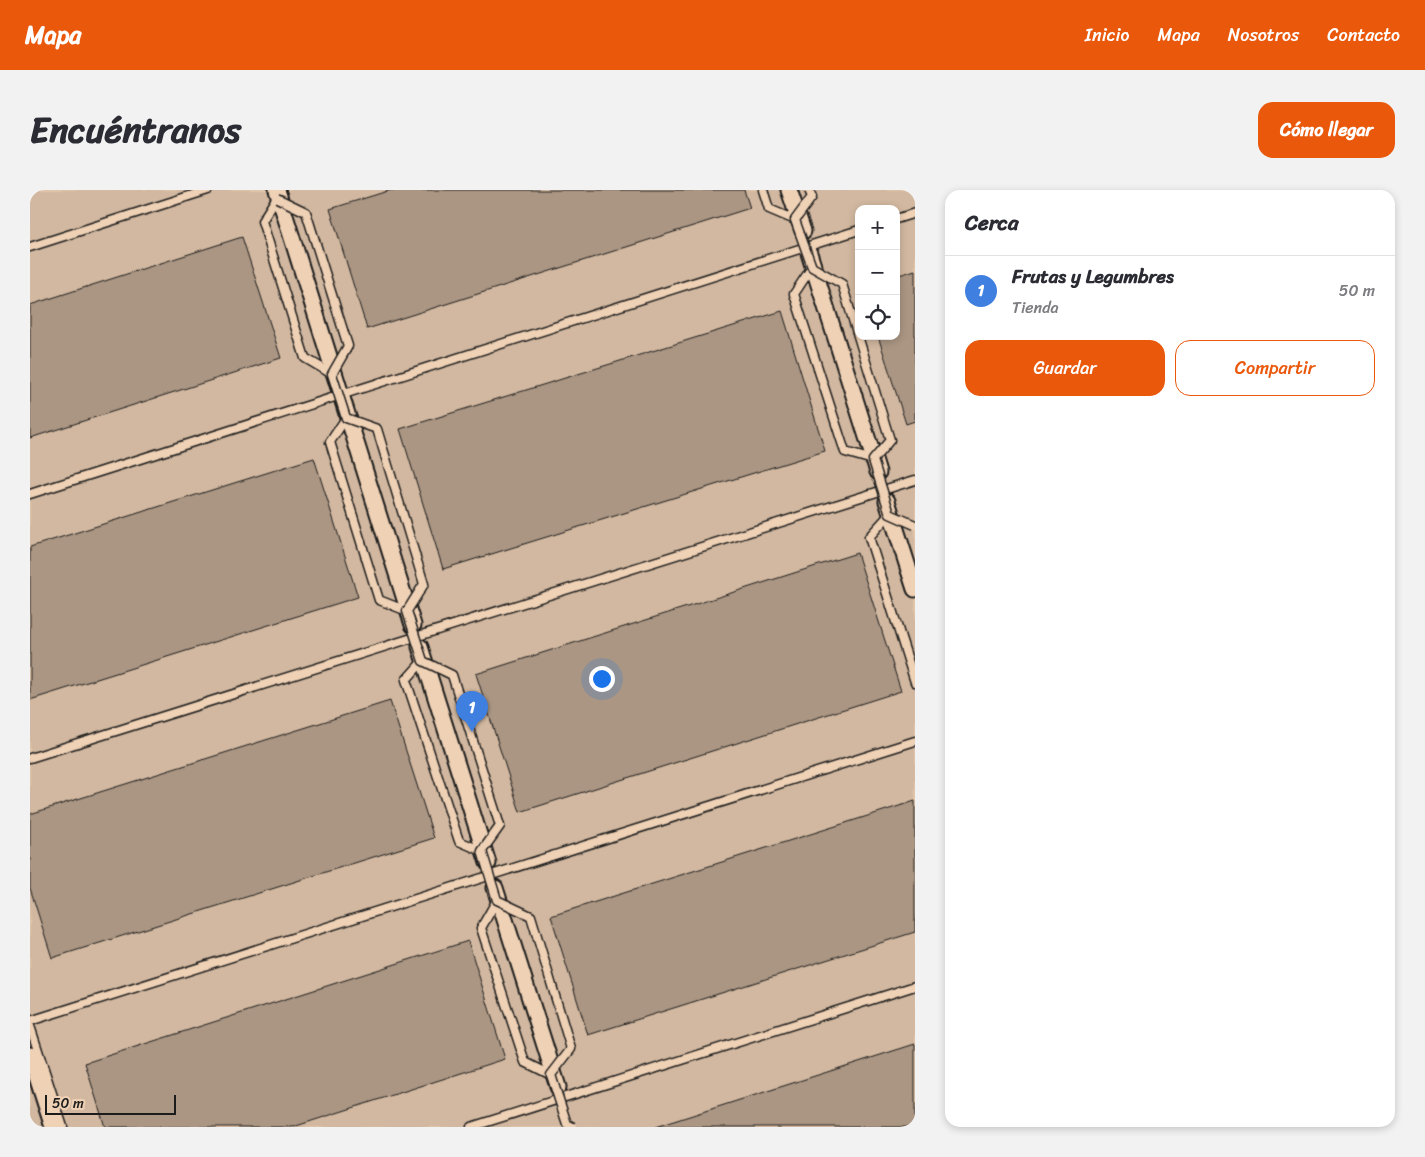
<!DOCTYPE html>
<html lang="es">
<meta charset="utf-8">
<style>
:root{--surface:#fff;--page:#f2f2f3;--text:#2b2b33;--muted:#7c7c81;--line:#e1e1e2;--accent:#ea580c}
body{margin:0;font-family:Sriracha,sans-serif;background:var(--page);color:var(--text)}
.controls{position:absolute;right:15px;top:15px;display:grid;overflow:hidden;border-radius:10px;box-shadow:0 2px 8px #0003}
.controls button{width:45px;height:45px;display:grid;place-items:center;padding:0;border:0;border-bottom:1px solid var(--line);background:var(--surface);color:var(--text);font:25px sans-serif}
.scale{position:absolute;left:15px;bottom:12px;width:131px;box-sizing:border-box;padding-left:5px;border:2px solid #1c1c1c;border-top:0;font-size:14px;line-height:18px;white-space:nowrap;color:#1c1c1c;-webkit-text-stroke:4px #efd1b5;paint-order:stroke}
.you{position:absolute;left:571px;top:488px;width:18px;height:18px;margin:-12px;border:4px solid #fff;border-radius:50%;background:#1a73e8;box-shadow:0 0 0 8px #1a73e833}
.badge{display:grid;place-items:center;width:32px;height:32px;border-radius:50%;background:var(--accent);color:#fff;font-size:16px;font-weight:700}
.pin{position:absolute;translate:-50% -41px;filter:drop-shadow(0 1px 2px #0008)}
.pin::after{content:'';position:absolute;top:26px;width:18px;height:15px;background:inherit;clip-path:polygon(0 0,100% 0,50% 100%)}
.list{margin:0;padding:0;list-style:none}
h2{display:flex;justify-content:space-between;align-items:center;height:65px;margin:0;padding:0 20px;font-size:21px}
h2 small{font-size:16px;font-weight:400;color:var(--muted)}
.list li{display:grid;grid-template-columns:32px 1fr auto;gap:15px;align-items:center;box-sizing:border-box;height:70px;padding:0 20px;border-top:1px solid var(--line)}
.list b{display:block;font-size:19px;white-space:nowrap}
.list p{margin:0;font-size:16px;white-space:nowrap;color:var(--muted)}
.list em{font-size:16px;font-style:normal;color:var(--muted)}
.actions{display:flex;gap:10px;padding:15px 20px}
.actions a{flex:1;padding:11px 0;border:1px solid var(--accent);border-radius:15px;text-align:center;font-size:18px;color:var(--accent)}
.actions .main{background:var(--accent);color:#fff}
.icon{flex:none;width:28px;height:28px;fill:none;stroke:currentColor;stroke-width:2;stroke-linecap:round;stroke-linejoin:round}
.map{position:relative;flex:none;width:885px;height:937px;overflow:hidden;border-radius:15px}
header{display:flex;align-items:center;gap:30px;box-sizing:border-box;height:70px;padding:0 25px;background:var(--accent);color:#fff}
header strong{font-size:24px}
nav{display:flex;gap:28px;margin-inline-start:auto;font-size:18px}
.intro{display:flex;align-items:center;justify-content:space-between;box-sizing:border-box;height:120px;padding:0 30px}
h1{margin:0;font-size:35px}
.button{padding:12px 22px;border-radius:15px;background:var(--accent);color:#fff;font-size:18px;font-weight:700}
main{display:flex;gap:30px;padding:0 30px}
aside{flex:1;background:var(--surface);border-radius:15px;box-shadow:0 2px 8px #0003}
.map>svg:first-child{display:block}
</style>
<header>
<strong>Mapa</strong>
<nav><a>Inicio</a><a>Mapa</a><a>Nosotros</a><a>Contacto</a></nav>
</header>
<div class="intro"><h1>Encuéntranos</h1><a class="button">Cómo llegar</a></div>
<main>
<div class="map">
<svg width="885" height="937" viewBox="0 0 885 937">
<rect width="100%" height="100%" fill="#e2c6ac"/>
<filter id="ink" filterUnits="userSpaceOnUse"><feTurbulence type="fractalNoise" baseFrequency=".02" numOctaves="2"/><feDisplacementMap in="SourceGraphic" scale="10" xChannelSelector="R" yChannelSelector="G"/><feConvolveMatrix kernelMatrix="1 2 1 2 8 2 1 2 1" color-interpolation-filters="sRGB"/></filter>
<g filter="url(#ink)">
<path fill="#d2b8a0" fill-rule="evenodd" d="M0,0H885V937H0ZM829,19H866V146H829Z"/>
<path fill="#ab9683" stroke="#1c1c1c" d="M361,0H714L720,18L337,139L300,19Z
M212,47L251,168L0,248V115Z
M885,80V231L876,234L848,146H866V86Z
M752,121L795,261L413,379L370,239Z
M284,268L328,407L0,510V357Z
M827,363L871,501L490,622L446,484Z
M360,511L404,648L22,768L0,698V624Z
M885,611V742L558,845L521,726Z
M438,751L475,869L263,937H75L55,873Z
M885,854V937H625Z"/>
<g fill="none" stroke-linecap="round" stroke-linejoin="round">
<defs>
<path id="lane" d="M733,0L739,19L765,30
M247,7L232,31L275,168L302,184
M866,29L885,23
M0,57L178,0
M782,77L764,104L815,262L843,270
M316,228L300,252L349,410L377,421
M0,304L829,40
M860,324L839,347L885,492
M393,471L376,490L429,651L452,661
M0,568L885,290
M467,710L451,738L495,872L521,885
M0,831L885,551
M0,836L33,937
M441,937L885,796"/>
<path id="street" d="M247,0L383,435
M759,0L773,41
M779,63L848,282
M857,311L885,399
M390,457L458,673
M465,698L528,897
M0,865L23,937"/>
</defs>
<use href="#lane" stroke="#1c1c1c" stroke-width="11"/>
<use href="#street" stroke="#1c1c1c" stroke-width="19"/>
<use href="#lane" stroke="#efd1b5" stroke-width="8"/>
<use href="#street" stroke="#efd1b5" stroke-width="15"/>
<defs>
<path id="lane-bridge" d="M779,0L782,7L765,30L782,77L812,94L860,250L843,270L860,324L885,335
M247,8L276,22L318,156L302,184L316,228L347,239L394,394L377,421L393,471L422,485L470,636L452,661L467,710L501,726L541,859L521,885L537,934L543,937"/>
</defs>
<use href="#lane-bridge" stroke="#1c1c1c" stroke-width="11" stroke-linecap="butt"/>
<use href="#lane-bridge" stroke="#efd1b5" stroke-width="8"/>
</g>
</g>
</svg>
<div class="controls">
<button>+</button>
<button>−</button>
<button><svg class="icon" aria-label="locate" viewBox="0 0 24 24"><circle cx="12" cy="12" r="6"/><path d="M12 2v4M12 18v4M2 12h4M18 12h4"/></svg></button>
</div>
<div class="scale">50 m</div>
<div class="you"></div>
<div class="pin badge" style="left:442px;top:542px;background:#3f7fe0">1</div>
</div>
<aside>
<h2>Cerca<small></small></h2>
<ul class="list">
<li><span class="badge" style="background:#3f7fe0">1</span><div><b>Frutas y Legumbres</b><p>Tienda</p></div><em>50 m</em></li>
</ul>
<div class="actions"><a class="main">Guardar</a><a>Compartir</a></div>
</aside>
</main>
